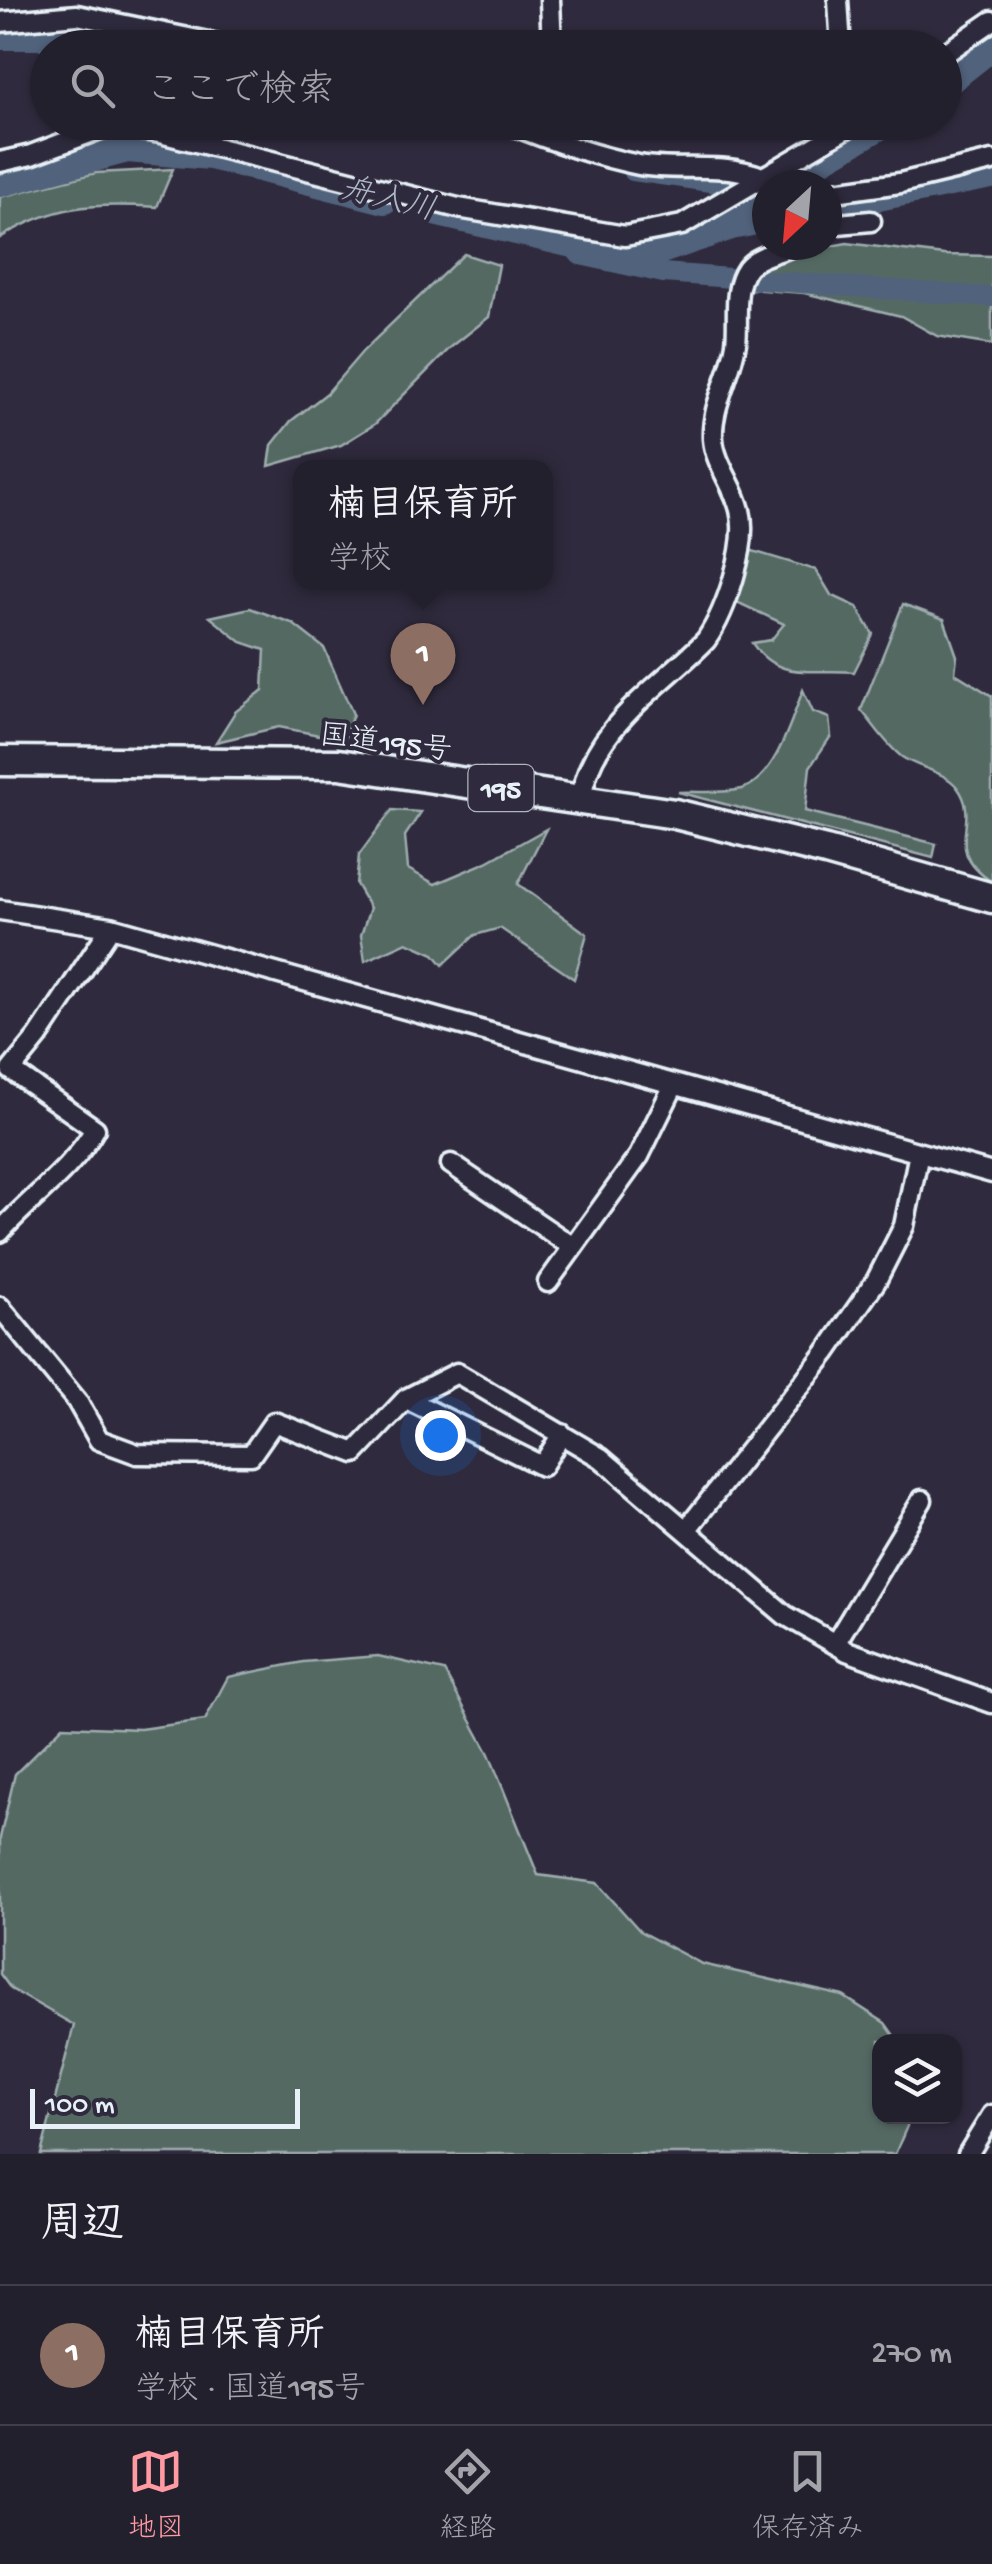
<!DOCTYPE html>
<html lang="ja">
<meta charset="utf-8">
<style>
:root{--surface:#23202e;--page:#2f2d3a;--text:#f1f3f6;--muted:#a3a3aa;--line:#403e4a;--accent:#ff9aa2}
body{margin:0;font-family:"Gochi Hand","Klee One",sans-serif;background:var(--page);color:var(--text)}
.controls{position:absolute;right:30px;bottom:30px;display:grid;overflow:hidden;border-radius:20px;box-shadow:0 2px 8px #0004}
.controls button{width:90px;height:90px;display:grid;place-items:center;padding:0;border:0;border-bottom:2px solid var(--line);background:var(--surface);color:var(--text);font:50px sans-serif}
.compass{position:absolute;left:752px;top:170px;width:90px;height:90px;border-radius:50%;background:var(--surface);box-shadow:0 2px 8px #0004;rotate:206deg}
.scale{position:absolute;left:30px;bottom:25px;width:270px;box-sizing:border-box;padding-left:10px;border:5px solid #e8f1f8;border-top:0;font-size:28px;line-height:35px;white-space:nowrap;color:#e8f1f8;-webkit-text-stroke:8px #2f2a3d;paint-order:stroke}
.you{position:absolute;left:440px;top:1435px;width:35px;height:35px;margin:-25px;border:8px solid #fff;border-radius:50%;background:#1a73e8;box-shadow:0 0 0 15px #1a73e833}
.badge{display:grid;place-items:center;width:65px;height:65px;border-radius:50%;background:var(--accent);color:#fff;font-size:32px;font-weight:700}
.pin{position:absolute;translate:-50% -82px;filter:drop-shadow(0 2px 5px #0008)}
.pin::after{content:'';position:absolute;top:52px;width:35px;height:30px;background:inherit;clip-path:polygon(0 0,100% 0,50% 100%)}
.popup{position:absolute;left:293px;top:460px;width:260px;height:130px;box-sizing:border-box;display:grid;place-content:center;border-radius:20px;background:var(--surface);filter:drop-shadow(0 2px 8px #0005);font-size:32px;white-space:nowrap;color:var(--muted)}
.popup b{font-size:38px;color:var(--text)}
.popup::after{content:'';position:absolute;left:50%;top:100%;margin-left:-20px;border:20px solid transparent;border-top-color:var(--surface)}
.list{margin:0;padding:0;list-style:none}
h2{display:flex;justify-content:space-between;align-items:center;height:130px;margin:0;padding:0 40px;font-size:42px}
h2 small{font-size:32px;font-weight:400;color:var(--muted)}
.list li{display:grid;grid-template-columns:65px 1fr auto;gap:30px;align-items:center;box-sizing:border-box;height:140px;padding:0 40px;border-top:2px solid var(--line)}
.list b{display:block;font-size:38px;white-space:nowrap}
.list p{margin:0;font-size:32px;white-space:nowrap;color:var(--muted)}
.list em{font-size:32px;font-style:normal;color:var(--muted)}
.icon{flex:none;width:55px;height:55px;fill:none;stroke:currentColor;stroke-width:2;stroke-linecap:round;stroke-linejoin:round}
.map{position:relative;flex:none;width:992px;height:2154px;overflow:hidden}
.search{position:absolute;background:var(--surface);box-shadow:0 2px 8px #0004;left:30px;right:30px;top:30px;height:110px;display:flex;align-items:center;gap:25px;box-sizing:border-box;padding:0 35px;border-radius:55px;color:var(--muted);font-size:38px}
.sheet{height:270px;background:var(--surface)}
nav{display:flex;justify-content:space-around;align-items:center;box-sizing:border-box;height:140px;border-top:2px solid var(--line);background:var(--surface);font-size:28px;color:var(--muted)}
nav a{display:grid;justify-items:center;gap:5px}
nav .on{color:var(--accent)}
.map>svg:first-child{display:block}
</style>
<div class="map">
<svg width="992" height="2154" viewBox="0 0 992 2154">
<rect width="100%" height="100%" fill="#2f2a3d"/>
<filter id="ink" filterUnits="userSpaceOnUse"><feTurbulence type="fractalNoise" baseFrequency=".01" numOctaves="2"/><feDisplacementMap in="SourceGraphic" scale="20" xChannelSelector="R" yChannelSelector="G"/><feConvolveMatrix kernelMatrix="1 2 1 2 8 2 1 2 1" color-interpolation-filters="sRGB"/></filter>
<g filter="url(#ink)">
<path fill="#556963" stroke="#9eadae" stroke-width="2.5" d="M173,169L157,207C95,203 54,204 0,238V197L96,173Z
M847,243L944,255L992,256V345L937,336L901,316L804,293L749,289L761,265L808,250Z
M464,254L499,265L489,317L450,348L375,424L341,445L269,466L272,445L291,421L327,393L363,351Z
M746,549L816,570L831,595L857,607L873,634L854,672C813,668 778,682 752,643L771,640L784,624L728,598Z
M903,604L944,619L957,656L955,673L992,696V882C939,847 984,823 957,787C944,771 918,768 902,757C887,746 874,725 861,710Z
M250,608L292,623L324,648L353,714L344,740L279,727L216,742L235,712L263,690L265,650L241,642L210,617Z
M803,690L813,712L829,718L831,736L810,767L805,811L936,844L933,858L678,792C698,791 723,794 742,789C775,779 792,718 803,690Z
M392,810L421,812L405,836L408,869L435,884L487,862L546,829L518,884L587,934L574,979L500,928L475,935L443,965L434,954L407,942L365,961L361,935L370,908L356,884L359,855Z
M378,1656L444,1671L489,1754L538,1875L597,1883L641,1932L702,1964L843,1996L885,2023L898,2041H880V2116L911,2117L895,2154H41L74,2025L11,1989L0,1974V1838L15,1774L63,1726L140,1729L205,1720L228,1677L303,1662Z"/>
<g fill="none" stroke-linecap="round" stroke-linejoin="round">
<path stroke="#51627c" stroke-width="20" d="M0,40H95L166,48
M633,171L766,190
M827,211L992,179
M568,241L580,255L663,273L992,297
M614,250L656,256L732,230L767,223"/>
<path stroke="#51627c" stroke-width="32" d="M944,82L992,44
M0,181L127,147L211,154L385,198
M774,185L883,122
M438,211L568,241C599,228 635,249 669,242C694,237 743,203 767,189"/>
<defs>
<path id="minor" d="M550,0L552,48
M838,0L841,48
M0,22L77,15L237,48
M944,54L992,21
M504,122C546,139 594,156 639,165C684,173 737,158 777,185
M0,162L31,155L111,125L160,133L458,208L625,236L682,225L857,122
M827,193L900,183L992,161
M827,225L871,221
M581,800C589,729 660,687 706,640C726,611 749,544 740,510C734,485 715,464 713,439C711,405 731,376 736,343C739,319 732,289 747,268C757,255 781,252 795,245
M0,910L111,927L992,1173
M451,1164L573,1247
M0,1232C31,1197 72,1170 95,1129L11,1070L38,1037L111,927
M548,1282L639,1156L674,1085
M0,1307L77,1401L99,1440L137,1454L251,1455L274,1422L355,1453L406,1399L457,1373L601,1458L785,1615L847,1651L992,1703
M406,1399L542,1466L562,1434
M687,1529L826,1353L876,1281L904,1226L919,1153
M835,1644L922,1500
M968,2154L992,2115"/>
<path id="highway" d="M0,761L339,764L675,814L826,851L992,898"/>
</defs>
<use href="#minor" stroke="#e8f1f8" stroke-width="25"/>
<use href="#highway" stroke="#e8f1f8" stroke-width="35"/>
<use href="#minor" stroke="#2f2a3d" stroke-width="18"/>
<use href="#highway" stroke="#2f2a3d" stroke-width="28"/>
</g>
</g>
<g text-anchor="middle" stroke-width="8" stroke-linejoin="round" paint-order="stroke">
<rect fill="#2f2a3d" stroke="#b0b5c0" stroke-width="2.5" x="468.5" y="765" width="65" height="46" rx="8"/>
<g font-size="28" font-weight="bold" fill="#e8f1f8">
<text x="501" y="798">195</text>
</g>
<g font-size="30" fill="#e8f1f8" stroke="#2f2a3d">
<text transform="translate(386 741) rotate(7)" y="10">国道195号</text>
</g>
<g font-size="32" font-style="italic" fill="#acb8c6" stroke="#2f2a3d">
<text transform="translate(389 197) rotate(14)" y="11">舟入川</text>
</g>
</g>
</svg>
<div class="controls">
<button><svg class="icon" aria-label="layers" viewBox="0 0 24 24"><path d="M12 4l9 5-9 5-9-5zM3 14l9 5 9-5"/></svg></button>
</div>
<svg class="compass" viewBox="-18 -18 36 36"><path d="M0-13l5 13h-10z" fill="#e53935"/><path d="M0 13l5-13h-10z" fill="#a3a3aa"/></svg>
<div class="scale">100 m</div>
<div class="you"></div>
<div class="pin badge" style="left:423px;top:705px;background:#8d6e63">1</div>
<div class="popup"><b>楠目保育所</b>学校</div>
<div class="search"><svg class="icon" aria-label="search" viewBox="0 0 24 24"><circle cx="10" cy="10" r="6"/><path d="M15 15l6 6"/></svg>ここで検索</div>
</div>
<section class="sheet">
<h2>周辺<small></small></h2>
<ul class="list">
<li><span class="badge" style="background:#8d6e63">1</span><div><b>楠目保育所</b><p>学校 · 国道195号</p></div><em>270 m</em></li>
</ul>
</section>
<nav>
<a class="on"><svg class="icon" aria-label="map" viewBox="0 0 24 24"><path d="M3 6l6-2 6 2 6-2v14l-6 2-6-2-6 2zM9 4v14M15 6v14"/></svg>地図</a>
<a><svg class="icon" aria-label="directions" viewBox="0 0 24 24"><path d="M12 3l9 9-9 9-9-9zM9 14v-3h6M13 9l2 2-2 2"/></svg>経路</a>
<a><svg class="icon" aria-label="saved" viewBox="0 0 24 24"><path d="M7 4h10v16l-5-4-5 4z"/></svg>保存済み</a>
</nav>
